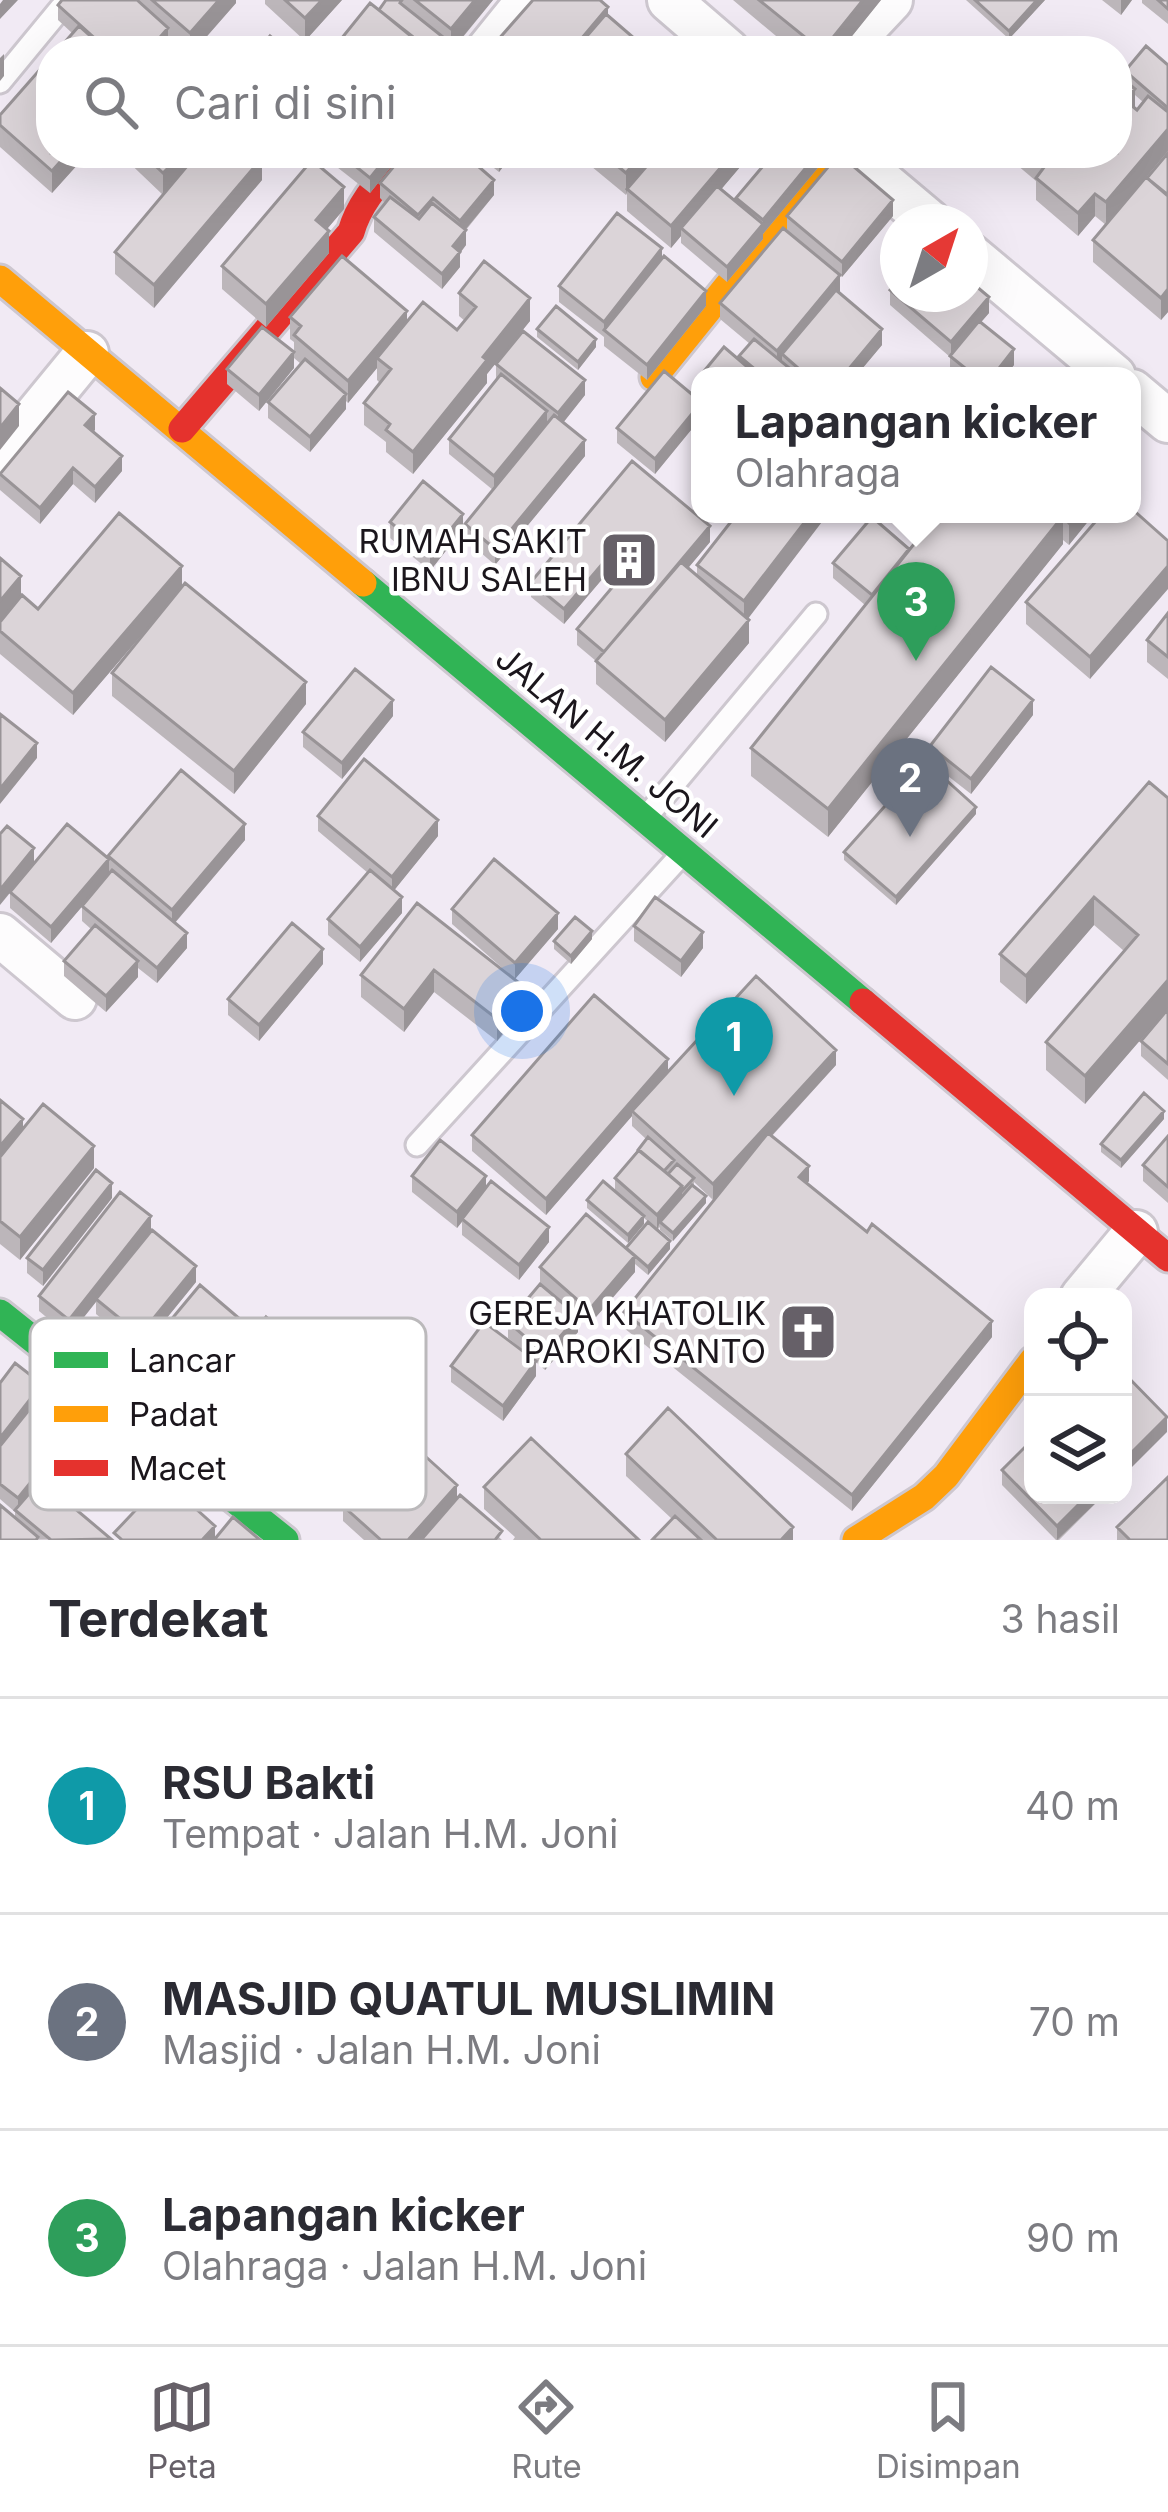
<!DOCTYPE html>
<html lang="id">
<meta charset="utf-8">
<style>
:root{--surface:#fff;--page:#f7f7f7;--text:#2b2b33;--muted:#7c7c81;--line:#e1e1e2;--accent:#666068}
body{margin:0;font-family:Inter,sans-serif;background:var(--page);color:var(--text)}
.controls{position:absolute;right:36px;bottom:36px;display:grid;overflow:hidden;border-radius:24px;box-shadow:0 12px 48px #0002}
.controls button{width:108px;height:108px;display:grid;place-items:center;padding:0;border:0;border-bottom:3px solid var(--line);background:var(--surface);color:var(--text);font:60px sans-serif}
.compass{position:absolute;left:880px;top:204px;width:108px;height:108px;border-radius:50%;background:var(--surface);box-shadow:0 12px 48px #0002;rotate:39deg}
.you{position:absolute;left:522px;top:1011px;width:42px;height:42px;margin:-30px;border:9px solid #fff;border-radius:50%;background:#1a73e8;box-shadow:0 0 0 18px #1a73e833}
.badge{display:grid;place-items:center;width:78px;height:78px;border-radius:50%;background:var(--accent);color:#fff;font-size:39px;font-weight:700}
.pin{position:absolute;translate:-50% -99px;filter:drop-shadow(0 3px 6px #0008)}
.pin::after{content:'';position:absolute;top:63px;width:42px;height:36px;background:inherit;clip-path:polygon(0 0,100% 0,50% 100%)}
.popup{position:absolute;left:691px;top:367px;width:450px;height:156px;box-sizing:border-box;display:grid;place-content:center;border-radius:24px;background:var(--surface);filter:drop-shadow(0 3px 9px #0005);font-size:39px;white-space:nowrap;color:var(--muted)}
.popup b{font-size:45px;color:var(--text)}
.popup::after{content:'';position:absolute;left:50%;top:100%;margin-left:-24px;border:24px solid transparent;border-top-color:var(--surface)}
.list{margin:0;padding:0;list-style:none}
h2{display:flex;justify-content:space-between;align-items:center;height:156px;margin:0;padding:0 48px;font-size:51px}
h2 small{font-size:39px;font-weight:400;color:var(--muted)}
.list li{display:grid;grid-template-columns:78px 1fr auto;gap:36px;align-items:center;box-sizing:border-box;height:216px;padding:0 48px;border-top:3px solid var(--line)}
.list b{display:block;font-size:45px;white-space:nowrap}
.list p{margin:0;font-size:39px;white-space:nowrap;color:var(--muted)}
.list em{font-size:39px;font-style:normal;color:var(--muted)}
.icon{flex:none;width:66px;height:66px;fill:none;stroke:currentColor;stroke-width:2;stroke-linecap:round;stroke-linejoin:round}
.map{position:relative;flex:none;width:1168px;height:1540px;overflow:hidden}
.search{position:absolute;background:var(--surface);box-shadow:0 12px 48px #0002;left:36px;right:36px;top:36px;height:132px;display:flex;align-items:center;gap:30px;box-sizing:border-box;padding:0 42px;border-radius:48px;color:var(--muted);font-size:45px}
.sheet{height:804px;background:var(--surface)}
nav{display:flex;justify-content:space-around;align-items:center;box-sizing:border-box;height:168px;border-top:3px solid var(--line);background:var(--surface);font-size:33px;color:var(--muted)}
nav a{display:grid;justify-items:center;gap:6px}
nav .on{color:var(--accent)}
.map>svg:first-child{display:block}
</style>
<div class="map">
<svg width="1168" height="1540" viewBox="0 0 1168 1540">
<rect width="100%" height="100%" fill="#f1eaf4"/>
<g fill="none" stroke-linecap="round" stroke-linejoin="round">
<defs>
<path id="lane" d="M0,82L61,8
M647,816L816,614
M417,1145L683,853"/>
<path id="street" d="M669,0L728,51
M487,51L528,0
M843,51L891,0
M848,153L930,222
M970,255L1114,376
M1132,391L1168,421
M0,459L87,353
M0,935L75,998
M1082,1297L1136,1232"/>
<path id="fast" d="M363,583L863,1002
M0,1313L285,1540"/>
<path id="slow" d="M0,279L363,583
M654,377L835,153
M856,1540L924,1497L946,1476L1033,1360"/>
<path id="jam" d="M182,429L351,232C360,200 383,178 404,153
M863,1002L1168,1258"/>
</defs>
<use href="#lane" stroke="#cdc7cf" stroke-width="27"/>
<use href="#street" stroke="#cdc7cf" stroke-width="48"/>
<use href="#fast" stroke="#cdc7cf" stroke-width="33"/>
<use href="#slow" stroke="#cdc7cf" stroke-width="33"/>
<use href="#jam" stroke="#cdc7cf" stroke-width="33"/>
<use href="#lane" stroke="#fdfcfd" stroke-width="21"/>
<use href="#street" stroke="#fdfcfd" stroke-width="42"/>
<use href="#fast" stroke="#30b455" stroke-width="27"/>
<use href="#slow" stroke="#ff9f0a" stroke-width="27"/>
<use href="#jam" stroke="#e5322d" stroke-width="27"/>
</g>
<path fill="#bcb6ba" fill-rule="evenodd" d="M62,0H236V3L194,51H185L168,37V43L72,33L58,20V5Z
M265,0H342L305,41L265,4Z
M386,0H493L455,47L458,51H337V44L379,10Z
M733,0H881L840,51H794Z
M966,0H1045L1009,39Z
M1102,0H1132L1121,15Z
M1142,0H1168V24L1142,3Z
M1168,65V151L1146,177L1168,153V312L1161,320L1093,262V240L1106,225L1095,216L1078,236L1036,200V181L1017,165V153H1117L1125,71ZM1135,95L1143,102L1137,110L1135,108Z
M0,115L51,153H88L52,193L0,147Z
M119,153H256L262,180L154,308L115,274V252L163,195Z
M328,153H402L370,193L328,160Z
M475,153H514L499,172Z
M580,153H752L721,189L736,201V198L826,153V158L763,234V239L727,282L681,243V236L671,248L627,211V193L626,195L580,157Z
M380,183L494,195L466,230V245L460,253V267L442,289L374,232V217L385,203L380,198Z
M344,209L327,229L329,253L266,327L222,289V266Z
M787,216H893L842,277L787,231Z
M662,258L706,306L647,380L604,346V337L559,302V286Z
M890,290L989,313L981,322L1014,365L1005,376H956L950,372V357L890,305Z
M840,291L838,292L882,345L856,376H700L739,360V356L750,344L720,319V303Z
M459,293L530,321L487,374V383L413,474L386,452V442L364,425V403L380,383L377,380V368L348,403L346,401V409L310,452L268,418V402L301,364L294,358V368L259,411L227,384V369L294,352V342L290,339V317L407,322L457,330L465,321L459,316Z
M537,329L596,347L578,370L537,337Z
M496,364L585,395L563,423L585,456L495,565L465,539V524L493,490L449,454V439L496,380Z
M700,376V419L655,474L617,443V428L696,397V381Z
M95,430L93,432L122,471L95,503L73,484L40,524L0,490V474Z
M632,461L710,542L688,568L697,576V565L737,514L749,643L665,742L596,684V661L577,645V629L613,586L604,577L564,624L531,597V582Z
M938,514H1094L1069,545L1063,540V544L828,837L751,776V748L865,605L833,578V563L909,549Z
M390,522L463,529L430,571L390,538Z
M1168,541L1090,679L1026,624V602Z
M0,558L21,597L38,609L182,587L306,704L234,794L112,696V673L167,605L73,715L0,654Z
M1168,613V679L1147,662V640Z
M1033,715L971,794L930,762V746Z
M393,716L342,779L303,747V732Z
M1168,798V1008L1085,1104L1046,1070V1042L1124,951L1094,925L1026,1004L1000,982V954Z
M976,814L896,905L844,860V852Z
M318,816L438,836L394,890L402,913L360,962L328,935V919L368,873L318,831Z
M245,840L175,923L187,948L157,983L138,968V977L106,1012L64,976V961L91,929L82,921V906L51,943L10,908V893L0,905L34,863L108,859V856Z
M417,903L523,1008L497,1041L434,992L404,1032L361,997V975Z
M452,909L558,929L515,979L452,924Z
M634,926L703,948L681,977L634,941Z
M592,939L571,964L554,949V941Z
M323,964L259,1041L228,1015V999Z
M1168,1009V1080L1141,1056V1041Z
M836,1065L772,1136L809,1181L807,1184L992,1337L852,1511L624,1328V1312L727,1185L713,1200L694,1182V1186L706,1203L673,1241L660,1230V1227L657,1230L644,1218V1224L628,1243L587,1208V1200L615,1191V1178L646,1139L632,1126V1116L546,1215L472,1151V1135L668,1072Z
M0,1100L23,1129L94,1168L20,1260L0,1244Z
M1164,1119L1121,1168L1101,1152V1144Z
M1168,1136V1203L1143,1181V1165Z
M412,1176L486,1188L549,1242L519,1280L462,1235V1222L457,1228L412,1192Z
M112,1198L43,1286L27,1273V1258Z
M151,1231L196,1282L140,1351L96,1314V1302L69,1336L39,1311V1296Z
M626,1248L670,1249L648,1275L635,1264V1272L589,1325L540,1283V1267Z
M508,1322L578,1332L545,1370L536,1362V1376L503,1421L451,1382V1366L525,1352L508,1338Z
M241,1335L196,1389L155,1354V1339Z
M325,1381L266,1453L207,1405V1390Z
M0,1383L42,1396L77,1440L43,1482L111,1539L0,1540L15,1518V1512L0,1499Z
M399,1426L339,1499L287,1457V1442Z
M136,1439L93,1495L65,1474V1459Z
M626,1454L793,1540H652L672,1519L626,1476Z
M1002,1470L1104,1495L1059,1540H1056L1002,1485Z
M484,1487L639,1540H513L515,1537L484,1509Z
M457,1498L502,1540H364L343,1521V1506Z
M1117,1527L1168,1540H1117Z"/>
<path fill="#999497" d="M3,0H18L0,19V4Z
M219,0H236V3L194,51H190V33Z
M322,0H342L305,41V18Z
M475,0H493L451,51V29Z
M863,0H881L840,51H822Z
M1037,0H1045L1009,39V31Z
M1121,0H1132L1121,15Z
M608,7V23L584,51H571Z
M168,28V43L162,51H148Z
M4,54V76L0,81V58Z
M1135,89V111L1125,100Z
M1168,129V151L1106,225V202Z
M68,153H88L52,193V171Z
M183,153H204L163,196V173Z
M390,153H402L370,193V178Z
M501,153H514L499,172V156Z
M642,153H661L627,189L626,195V173Z
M733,153H752L685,232L681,228V236L671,248V226Z
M818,153H826V158L763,234V239L727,282V267L763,225V220Z
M262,158V180L154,308V285Z
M494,180V195L460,236V221Z
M344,187V209L316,242V220Z
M1095,194V216L1078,236V213Z
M893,200V216L842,277V262Z
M466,230V245L460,253V267L442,289V274L453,246Z
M329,231V253L266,327V304Z
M662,248V263L604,330V322Z
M840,275V291L785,357L782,354V361L777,367V351Z
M1168,289V312L1161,320V298Z
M706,291V306L647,380V365Z
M989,297V313L951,357V342Z
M530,298V321L487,374V383L413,474V452L483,357Z
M407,311V333L377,358V368L348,403V381Z
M882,329V345L856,376H843Z
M596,339V347L578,370V362Z
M1014,349V365L1005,376H993Z
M294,352V368L259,411V395Z
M585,380V395L558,429V413Z
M346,394V409L310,452V437Z
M19,404V426L0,450V428Z
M700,404V419L655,474V459Z
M547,411V426L494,491V476Z
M95,414V430L85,441V425Z
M585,440V456L495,565V549Z
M122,456V471L95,503V487Z
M73,468V484L40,524V508Z
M463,514V529L430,571V555Z
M811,514H828L744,624V601Z
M1076,514H1094L1069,545V523Z
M1063,516V544L828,837V809Z
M710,526V542L604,668V652Z
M604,562V577L564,624V609Z
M182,566V588L73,715V693Z
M1168,566V589L1090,679V657Z
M21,576V598L0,623V601Z
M749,620V643L665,742V720Z
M306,682V704L234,794V771Z
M393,700V716L342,779V763Z
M1033,700V715L971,794V779Z
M37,743V758L0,804V789Z
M976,807V814L896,905V897Z
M438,820V836L392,893V877Z
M245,824V840L172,926V910Z
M34,848V863L0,905V890Z
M109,859V875L51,943V927Z
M402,897V913L360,962V947Z
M1094,897V925L1026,1004V976Z
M558,913V929L515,979V963Z
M592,931V939L571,964V956Z
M703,932V948L681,977V961Z
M187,933V948L157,983V968Z
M323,949V964L259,1041V1025Z
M138,961V977L106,1012V996Z
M434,970V992L404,1032V1009Z
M1168,980V1008L1085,1104V1076Z
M523,986V1008L497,1041V1019Z
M836,1050V1065L713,1200V1184Z
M668,1059V1074L632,1111V1116L546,1215V1199Z
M1164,1111V1119L1121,1168V1160Z
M23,1119V1135L0,1161V1146Z
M94,1146V1168L20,1260V1237Z
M809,1166V1181L799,1193V1177Z
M486,1176V1191L457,1228V1212Z
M112,1183V1198L43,1286V1270Z
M682,1186V1202L660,1222L657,1230V1215Z
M706,1196V1203L673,1241V1233Z
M151,1216V1232L69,1336V1320Z
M644,1216V1224L628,1243V1235Z
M549,1227V1242L519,1280V1265Z
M670,1241V1249L648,1275V1267Z
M635,1256V1272L589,1325V1310Z
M196,1266V1282L140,1351V1335Z
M578,1316V1332L545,1370V1354Z
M241,1320V1335L196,1389V1374Z
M992,1321V1337L852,1511V1495Z
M536,1361V1376L503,1421V1406Z
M325,1366V1381L266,1453V1438Z
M42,1384V1399L0,1453V1438Z
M399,1411V1426L339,1499V1484Z
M1167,1417V1432L1123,1476V1461Z
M136,1423V1439L93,1495V1480Z
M77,1425V1440L18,1514V1498Z
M457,1485V1501L422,1540H408Z
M1088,1495H1104L1057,1540V1526Z
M215,1526V1540H202Z
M793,1527V1540H781Z"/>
<path fill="#dbd4d8" stroke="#999497" stroke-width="3" d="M62,0H137L168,28L148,51H109L58,5Z
M152,0H219L190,33Z
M285,0H322L305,18Z
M386,0H402L400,3L458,49L456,51H429L379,10Z
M415,0H475L451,29Z
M533,0H600L608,7L571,51H507L496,42Z
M759,0H863L822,51Z
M975,0H1037L1009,31Z
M1158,0H1168V9Z
M370,3L412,36L401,51H346L337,44Z
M606,14L649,51H574Z
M79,26L107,51H57Z
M270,36L288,51H258Z
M414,39L429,51H404Z
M659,41L671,51H650Z
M204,42L213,51H196Z
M1146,46L1168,65V108L1125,71Z
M51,57V153H68L52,171L0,125V115Z
M1117,74L1135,89L1125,100L1137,110L1148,96L1168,112V129L1106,202L1095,194L1078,213L1036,178L1045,166L1030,153H1117Z
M142,153H183L163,173Z
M198,153H256L262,158L154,285L115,252Z
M339,153H390L370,178Z
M405,153H463L494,180L460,221L433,198L418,215L380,183Z
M602,153H642L626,173Z
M658,153H733L671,226L627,189Z
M774,153H818L763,220L736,198Z
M1168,153V195L1147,178Z
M839,154L893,200L842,262L787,216Z
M312,160L344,187L316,220L329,231L266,304L222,266Z
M1146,177L1168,196V289L1161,298L1093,240Z
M717,186L763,224L727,267L681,228Z
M390,197L419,219L432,203L466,230L453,246L460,252L442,274L374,217Z
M617,213L662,248L604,322L559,286Z
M783,228L840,275L777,351L720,303Z
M342,256L407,311L348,381L294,335L301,326L290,317Z
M664,256L706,291L647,365L604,330Z
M484,261L530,298L483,357L487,360L413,452L386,430L390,424L364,403L391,369L377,358L423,302L457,330L476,307L459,293Z
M898,280V294H970V281L989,297L951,342L890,290Z
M836,290L882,329L843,376H807L782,354Z
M556,306L596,339L578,362L537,329Z
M979,321L1014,349L993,376H975L950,356Z
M262,327L294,352L259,395L227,369Z
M523,331L585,380L558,413L496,364Z
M754,339L799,376H763L739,356Z
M724,347L758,376H700Z
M305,359L346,394L310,437L268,402Z
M664,371L700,401V404L655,459L617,428Z
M501,374L547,411L494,476L449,439Z
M0,388L19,404L0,428Z
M68,392L95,414L85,425L122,456L95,487L73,468L40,508L0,474Z
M554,415L585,440L495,549L465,524Z
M632,461L710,526L604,652L577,629L621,577L604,562L564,609L531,582Z
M423,481L463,514L430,555L390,522Z
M1132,509L1168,541V566L1090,657L1026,602L1102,514H1132Z
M119,513L182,566L73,693L0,631V622L22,595L38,609Z
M737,514H811L744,601L697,565Z
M938,514H1060L1063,516L828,809L751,748Z
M1060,514H1076L1069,523Z
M872,517L909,549L872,595L833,563Z
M0,558L21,576L0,601Z
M681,562L749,620L665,720L596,661Z
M185,583L306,682L234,771L112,673Z
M1168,613V657L1147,640Z
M991,667L1033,700L971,779L930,746Z
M355,669L393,700L342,763L303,732Z
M0,714L37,743L0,789Z
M364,759L438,820L392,877L318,816Z
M925,761L976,807L896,897L844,852Z
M181,770L245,824L172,910L108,856Z
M1149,782L1168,798V980L1085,1076L1046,1042L1138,935L1094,897L1026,976L1000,954Z
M67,824L109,859L51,927L10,892Z
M7,826L34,848L0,890V834Z
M494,859L558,913L515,963L452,909Z
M112,870L187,933L157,968L82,906Z
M370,870L402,897L360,947L328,919Z
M655,897L703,932L681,961L634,926Z
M417,903L523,986L497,1019L434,970L404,1009L361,975Z
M575,917L592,931L571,956L554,941Z
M292,923L323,949L259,1025L228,999Z
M95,925L138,961L106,996L64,961Z
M756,976L836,1050L713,1184L632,1111Z
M594,995L668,1059L546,1199L472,1135Z
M1168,1009V1064L1141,1041Z
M1144,1093L1164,1111L1121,1160L1101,1144Z
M0,1100L23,1119L0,1146Z
M43,1104L94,1146L20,1237L0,1221V1157Z
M768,1133L809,1166L799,1177L867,1232L872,1224L992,1321L852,1495L624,1312Z
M1168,1136V1187L1143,1165Z
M648,1137L674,1160L664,1171L638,1150Z
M440,1140L486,1176L457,1212L412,1176Z
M639,1150L682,1186L657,1215L615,1178Z
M677,1164L694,1178L682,1191V1186L668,1174Z
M96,1170L112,1183L43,1270L27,1258Z
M491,1181L549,1227L519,1265L462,1219Z
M603,1181L644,1216L628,1235L587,1200Z
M692,1185L706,1196L673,1233L660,1222Z
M120,1192L151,1216L69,1320L39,1296Z
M586,1214L635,1256L589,1310L540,1267Z
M648,1222L670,1241L648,1267L626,1248Z
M152,1230L196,1266L140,1335L96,1299Z
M540,1284L578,1316L545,1354L508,1322Z
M200,1285L241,1320L196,1374L155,1339Z
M266,1317L325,1366L266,1438L207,1390Z
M484,1322L536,1361L503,1406L451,1366Z
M15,1363L42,1384L0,1438V1383Z
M346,1368L399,1411L339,1484L287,1442Z
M1123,1372L1167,1417L1123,1461Z
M41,1395L77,1425L18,1498L0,1484V1446Z
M108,1402L136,1423L93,1480L65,1459Z
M668,1408L793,1527L781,1540H717L626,1454Z
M404,1437L457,1485L408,1540H381L343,1506Z
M531,1438L639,1540H541L484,1487Z
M1033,1439V1495H1088L1057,1526L1002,1470Z
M1168,1477V1540H1130L1117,1527Z
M41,1480L111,1539L51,1540L15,1510Z
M164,1480L215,1526L202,1540H122L114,1533Z
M460,1495L502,1531L495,1540H421Z
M0,1505L38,1537L36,1540H0Z
M675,1516L701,1540H652Z
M233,1517L260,1540H214Z"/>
<defs>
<symbol id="building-square" viewBox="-11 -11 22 22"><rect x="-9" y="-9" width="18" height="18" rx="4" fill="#666068" stroke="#fff"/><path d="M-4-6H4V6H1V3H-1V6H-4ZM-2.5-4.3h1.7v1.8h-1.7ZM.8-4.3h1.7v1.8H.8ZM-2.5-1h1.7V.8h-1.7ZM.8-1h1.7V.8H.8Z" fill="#fff"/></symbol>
<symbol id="church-square" viewBox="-11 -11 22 22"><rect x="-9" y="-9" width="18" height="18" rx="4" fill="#666068" stroke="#fff"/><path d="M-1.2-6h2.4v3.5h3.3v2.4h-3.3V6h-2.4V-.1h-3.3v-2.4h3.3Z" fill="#fff"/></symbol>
</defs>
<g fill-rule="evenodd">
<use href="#building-square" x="596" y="527" width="66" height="66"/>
<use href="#church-square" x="775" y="1299" width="66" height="66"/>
</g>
<g text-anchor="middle" stroke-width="9" stroke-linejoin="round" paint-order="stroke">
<g font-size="33" fill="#1b161c" stroke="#fff" text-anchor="end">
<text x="587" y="553">RUMAH SAKIT<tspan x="587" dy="38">IBNU SALEH</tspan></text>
<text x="766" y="1325">GEREJA KHATOLIK<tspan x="766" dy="38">PAROKI SANTO</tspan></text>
</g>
<g font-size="33" fill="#1b161c" stroke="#fff">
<text transform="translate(607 742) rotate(40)" y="12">JALAN H.M. JONI</text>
</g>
</g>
<rect x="30" y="1318" width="396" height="192" rx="18" fill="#fff" stroke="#bbb9bb" stroke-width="3"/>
<rect x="54" y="1352" width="54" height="16" fill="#30b455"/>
<rect x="54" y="1406" width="54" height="16" fill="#ff9f0a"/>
<rect x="54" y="1460" width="54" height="16" fill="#e5322d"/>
<g font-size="33" fill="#1b161c">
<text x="129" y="1372">Lancar</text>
<text x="129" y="1426">Padat</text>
<text x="129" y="1480">Macet</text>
</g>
</svg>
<div class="controls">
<button><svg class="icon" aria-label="locate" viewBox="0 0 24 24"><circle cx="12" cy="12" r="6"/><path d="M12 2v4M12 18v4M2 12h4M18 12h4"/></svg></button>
<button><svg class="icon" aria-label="layers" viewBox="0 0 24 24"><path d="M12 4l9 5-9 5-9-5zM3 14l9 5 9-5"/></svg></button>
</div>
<svg class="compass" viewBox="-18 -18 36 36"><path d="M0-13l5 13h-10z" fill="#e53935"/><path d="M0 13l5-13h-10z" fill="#7c7c81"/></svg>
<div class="you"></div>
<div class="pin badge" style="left:734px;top:1096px;background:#0f9aa8">1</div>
<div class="pin badge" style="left:910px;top:837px;background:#6b7280">2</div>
<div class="pin badge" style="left:916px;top:661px;background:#2e9e5b">3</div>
<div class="popup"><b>Lapangan kicker</b>Olahraga</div>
<div class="search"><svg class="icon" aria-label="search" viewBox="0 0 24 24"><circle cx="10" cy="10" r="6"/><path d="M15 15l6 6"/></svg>Cari di sini</div>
</div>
<section class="sheet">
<h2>Terdekat<small>3 hasil</small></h2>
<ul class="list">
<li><span class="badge" style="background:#0f9aa8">1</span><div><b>RSU Bakti</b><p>Tempat · Jalan H.M. Joni</p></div><em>40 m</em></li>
<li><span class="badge" style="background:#6b7280">2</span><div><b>MASJID QUATUL MUSLIMIN</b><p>Masjid · Jalan H.M. Joni</p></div><em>70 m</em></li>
<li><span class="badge" style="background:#2e9e5b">3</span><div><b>Lapangan kicker</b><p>Olahraga · Jalan H.M. Joni</p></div><em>90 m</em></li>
</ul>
</section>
<nav>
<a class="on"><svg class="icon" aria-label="map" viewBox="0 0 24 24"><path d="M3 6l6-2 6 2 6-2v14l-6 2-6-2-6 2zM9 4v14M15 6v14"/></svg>Peta</a>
<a><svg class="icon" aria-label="directions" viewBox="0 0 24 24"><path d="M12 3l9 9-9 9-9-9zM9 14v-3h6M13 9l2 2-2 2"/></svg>Rute</a>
<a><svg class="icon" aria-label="saved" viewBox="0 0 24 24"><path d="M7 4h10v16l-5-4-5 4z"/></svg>Disimpan</a>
</nav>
